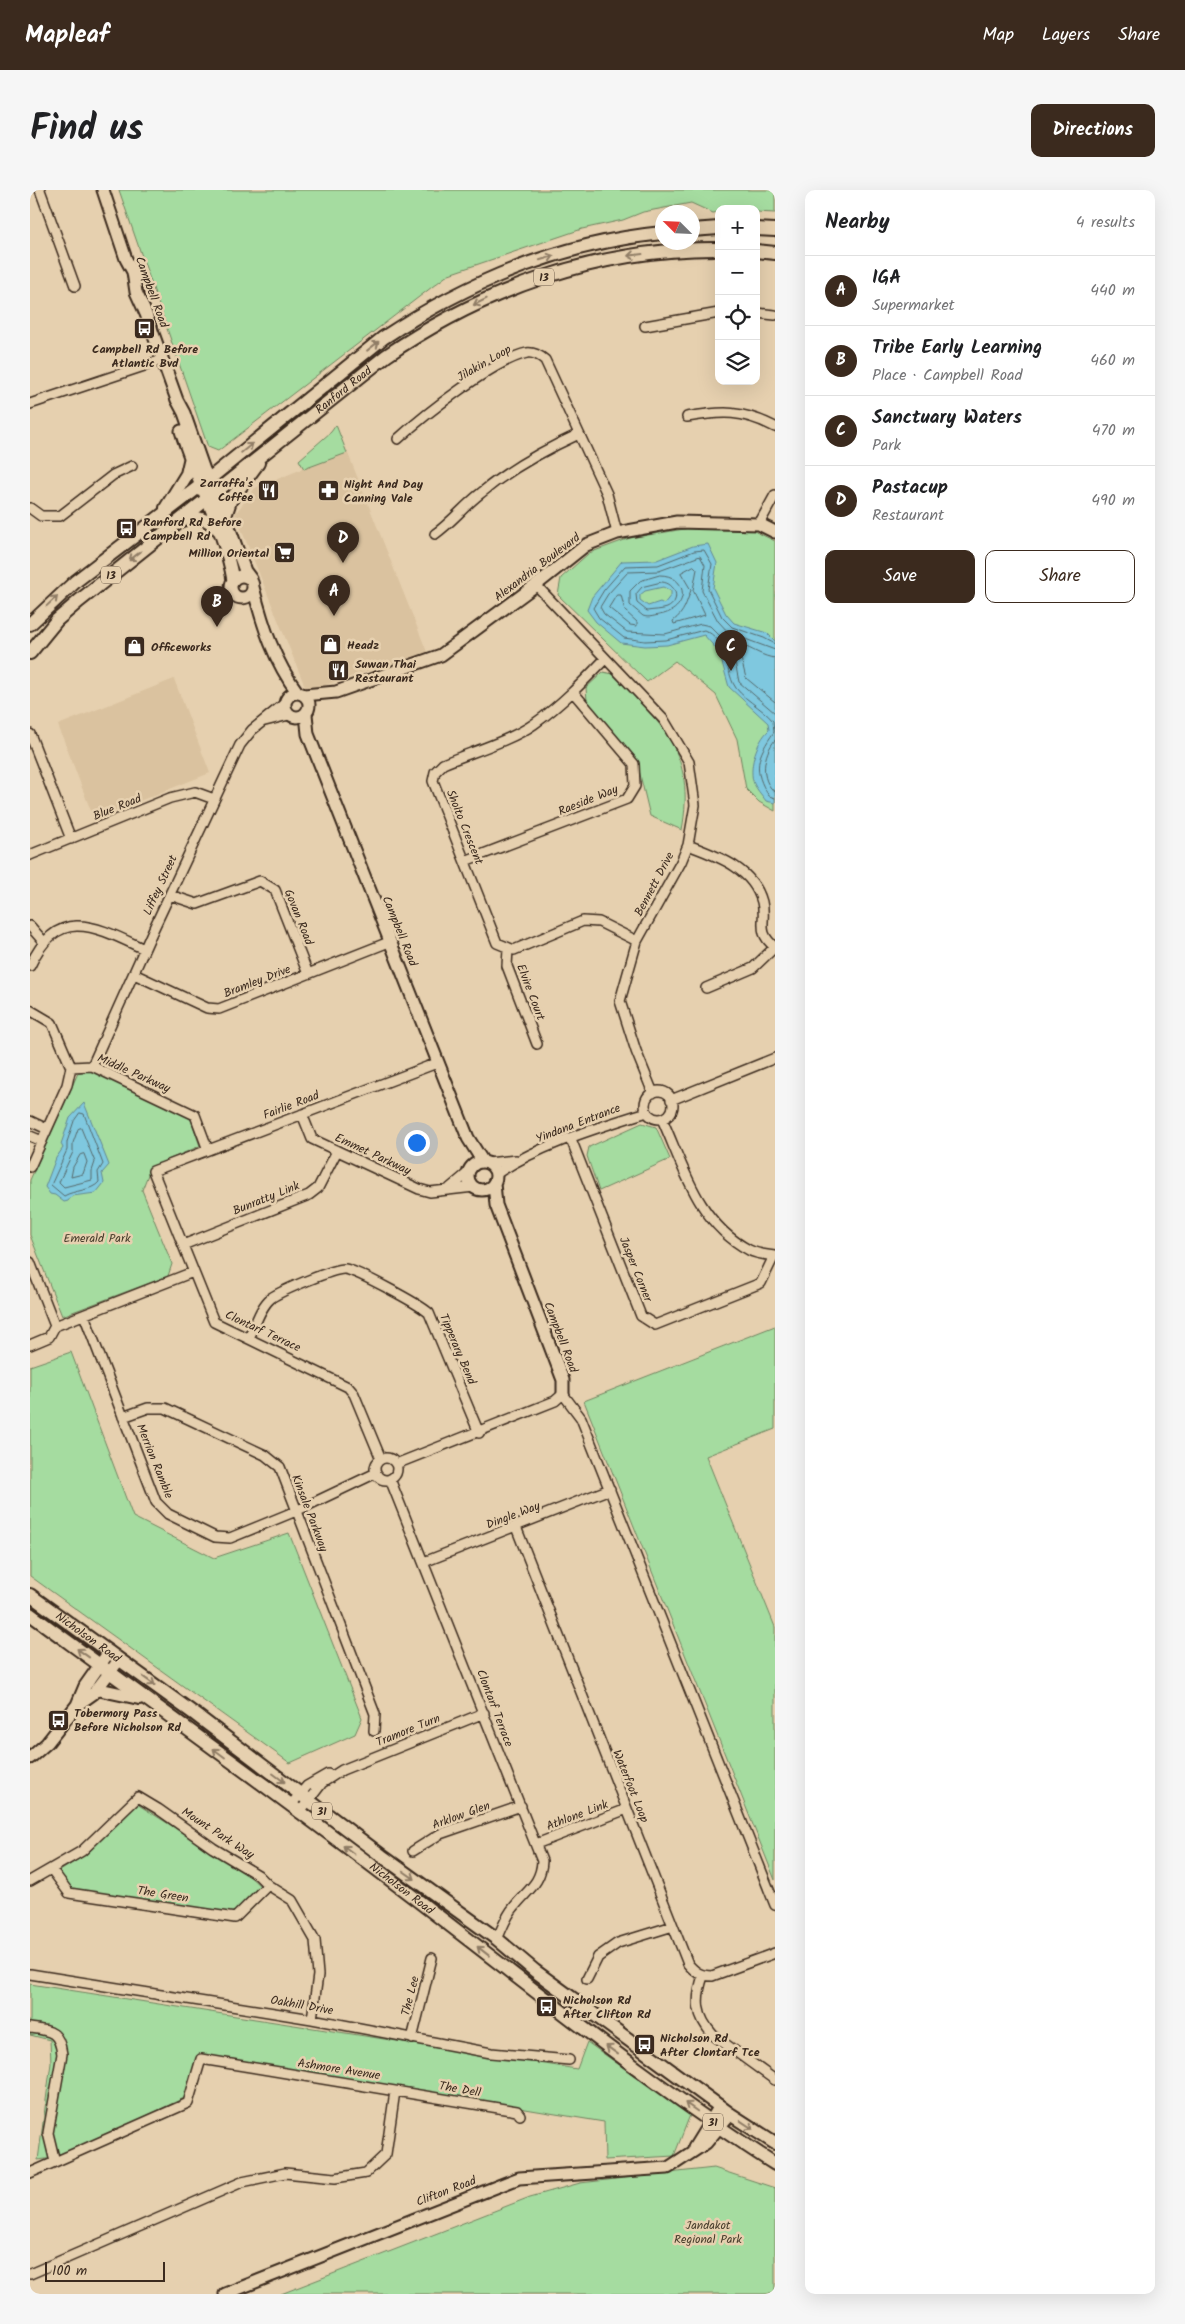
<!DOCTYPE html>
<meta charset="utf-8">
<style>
:root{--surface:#fff;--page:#f6f6f6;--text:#202124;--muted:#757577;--line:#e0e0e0;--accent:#3b2a1e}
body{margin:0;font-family:Kalam,sans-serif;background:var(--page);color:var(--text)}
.controls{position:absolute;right:15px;top:15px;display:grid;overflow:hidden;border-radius:10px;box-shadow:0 5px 20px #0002}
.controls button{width:45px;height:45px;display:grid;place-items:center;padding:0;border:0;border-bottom:1px solid var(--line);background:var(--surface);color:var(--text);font:25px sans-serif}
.compass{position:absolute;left:625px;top:15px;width:45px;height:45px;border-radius:50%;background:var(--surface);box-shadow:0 5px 20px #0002;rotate:294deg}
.scale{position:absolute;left:15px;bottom:12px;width:120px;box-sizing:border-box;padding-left:5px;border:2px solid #3b2a1e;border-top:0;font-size:14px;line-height:18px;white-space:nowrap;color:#3b2a1e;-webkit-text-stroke:4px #e6d0af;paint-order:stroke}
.you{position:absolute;left:386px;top:952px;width:18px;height:18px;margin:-12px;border:4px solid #fff;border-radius:50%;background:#1a73e8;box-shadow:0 0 0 8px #1a73e833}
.badge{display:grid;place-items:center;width:32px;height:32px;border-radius:50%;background:var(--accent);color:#fff;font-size:16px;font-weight:700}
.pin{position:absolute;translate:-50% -41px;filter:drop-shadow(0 1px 2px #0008)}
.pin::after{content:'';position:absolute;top:26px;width:18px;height:15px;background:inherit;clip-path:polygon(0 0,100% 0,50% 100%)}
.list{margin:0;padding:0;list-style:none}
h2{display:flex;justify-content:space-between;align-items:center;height:65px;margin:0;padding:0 20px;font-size:21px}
h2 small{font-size:16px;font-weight:400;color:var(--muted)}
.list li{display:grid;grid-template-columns:32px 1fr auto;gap:15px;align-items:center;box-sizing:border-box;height:70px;padding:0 20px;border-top:1px solid var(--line)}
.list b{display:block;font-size:19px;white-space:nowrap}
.list p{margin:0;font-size:16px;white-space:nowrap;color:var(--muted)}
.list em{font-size:16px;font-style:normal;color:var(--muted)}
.actions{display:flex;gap:10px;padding:15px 20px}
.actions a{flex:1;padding:11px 0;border:1px solid var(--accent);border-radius:10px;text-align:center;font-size:18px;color:var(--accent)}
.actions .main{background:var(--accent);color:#fff}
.icon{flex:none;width:28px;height:28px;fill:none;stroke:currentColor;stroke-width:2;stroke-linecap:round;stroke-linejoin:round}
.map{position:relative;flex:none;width:745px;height:2104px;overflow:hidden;border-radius:10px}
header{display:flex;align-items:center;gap:30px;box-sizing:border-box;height:70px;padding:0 25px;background:var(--accent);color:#fff}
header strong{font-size:24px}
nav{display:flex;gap:28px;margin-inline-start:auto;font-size:18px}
.intro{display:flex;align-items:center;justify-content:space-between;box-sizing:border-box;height:120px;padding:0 30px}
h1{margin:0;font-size:35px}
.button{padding:12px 22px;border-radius:10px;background:var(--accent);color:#fff;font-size:18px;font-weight:700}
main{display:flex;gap:30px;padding:0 30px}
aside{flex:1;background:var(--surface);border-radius:10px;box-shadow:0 5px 20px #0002}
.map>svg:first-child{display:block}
</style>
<header>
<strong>Mapleaf</strong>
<nav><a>Map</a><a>Layers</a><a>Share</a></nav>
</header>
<div class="intro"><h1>Find us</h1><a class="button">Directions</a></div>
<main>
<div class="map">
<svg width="745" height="2104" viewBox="0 0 745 2104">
<rect width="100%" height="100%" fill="#e6d0af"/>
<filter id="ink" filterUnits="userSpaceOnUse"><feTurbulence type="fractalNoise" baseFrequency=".02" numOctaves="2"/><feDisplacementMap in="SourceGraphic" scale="10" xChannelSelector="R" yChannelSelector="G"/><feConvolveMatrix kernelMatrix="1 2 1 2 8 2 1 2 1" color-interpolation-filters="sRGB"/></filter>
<g filter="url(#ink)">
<path fill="#dac29f" d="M317,261L397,462L280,500L276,499L205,324L225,298Z
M144,489L180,583L64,629L28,535Z"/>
<path fill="#a5dca0" stroke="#70835f" d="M89,0H745V23L726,22V19H689V22L683,23L661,13L613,22L593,30L552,39L419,84L188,261L178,257Z
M306,235L317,263L274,279L269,270L301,242Z
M660,338L720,339L745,351V621L729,612L716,599L707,549L686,505L645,471L617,492L528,405L531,388L559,363L600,348Z
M573,482L583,484C632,534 666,563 652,640L620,626L607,572L557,511L556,498Z
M62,879L160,927L170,956L121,977L112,1000L142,1074L138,1086L32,1126L0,1045V990L48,883Z
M612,933L626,937L640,969L569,1001L557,966L559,957Z
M745,1136V1239L676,1266L745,1437V1690L554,1211Z
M41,1162L103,1327L184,1368L259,1343L332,1528L325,1544L260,1573L0,1386V1176Z
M107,1614L214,1681L231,1697L202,1725L38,1699L27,1683L58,1663Z
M0,1794L547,1879L557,1852L660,1925L644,1966L575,1970L574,1932L169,1865L156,1907L30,1967L8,1970L21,1873L20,1850L0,1845Z
M684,1978L745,1998V2104H251L500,2007L550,1993Z"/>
<path fill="#7fc8df" stroke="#648992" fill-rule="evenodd" d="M678,354L687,373L683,398L696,424L704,433L737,443L745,451V613L736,611C732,605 725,598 723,591C719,575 727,551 739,540L738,533L699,497L689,462L674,445L637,455L615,456L591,453L566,432L557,420L562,407L592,371L627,370L663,356ZM633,397L641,401V405L634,414L630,412L618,416L610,410V405L615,401Z
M54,913L79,975L72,983L74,993L66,1003L42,1006L38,1011L34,1012L25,1005L20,1004L15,997L26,968L33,958L31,954L40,928Z"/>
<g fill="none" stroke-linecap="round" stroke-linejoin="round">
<path stroke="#56696b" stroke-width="1" d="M664,376L667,379L663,400L675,425L644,434L643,431C655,422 656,413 661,400L651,383Z
M630,385C659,385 661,420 629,425C623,426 619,428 613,426L600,415V401L610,391Z
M632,392C646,393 652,411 637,418C632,420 623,420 617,421L607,413L606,404L612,397Z
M587,405H591L595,421L607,432V436L600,435L579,418Z
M745,454L734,448L702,437L692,427L678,399L682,374L674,360L664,361L628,375L595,376L574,400L563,418L569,428L594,448L615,451L636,450L674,440C697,449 695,475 703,493C709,507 733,518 743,531L744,542C727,566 722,580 739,606L745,608
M745,460L699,443L688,431L672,401L675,375L670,366L629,381L598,382L578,404L570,417L574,424L597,442L635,444L671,434L680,436L698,454L704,467L709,492L745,523
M745,468C733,467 723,459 711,455L708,457L716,488L745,512
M745,550C733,564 729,590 745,602
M50,923L54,924L73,974L68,982L69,992C62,1001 44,1000 34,1006L21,995L37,960V952L44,931Z
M51,938L65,972L62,981V990L34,997L29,992L43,962V953L48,939Z
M54,964L57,972L53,984L41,987L43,977L50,965Z"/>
<defs>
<path id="street" d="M10,0L45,96
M726,123L745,125
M615,136L689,123
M0,214L132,170
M657,227C693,221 712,220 745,237
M368,249C394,225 464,170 497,163C504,162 510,166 515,170L577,304L587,343
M0,318L11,326H30L83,285L102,276
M729,334L745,305
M405,344C422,332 434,316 451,303C481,278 514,260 549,244
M506,395L634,530L659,572L665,615L658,655L651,672L607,751L590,811L606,861L623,903
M575,469C553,492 531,515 504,534C480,551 441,562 413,574L405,582L403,591L467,753L484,760L553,731L569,732L607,751
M235,531L259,525
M0,544L41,649
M658,655C687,666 723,678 732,712C737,732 725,741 745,757
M0,665L140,608L165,602L184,609
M435,671L597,609L605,596L604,574L543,502
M140,705L167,714L230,691L245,700L278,784
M0,736L13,751
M478,759L477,776L507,854
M0,776C28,714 67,737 114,759
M104,784L177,818L189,819L359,752
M676,798L723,778L745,757
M0,820L22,833L41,877
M62,876L124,738L210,555L222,540L254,514
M615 915a14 14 0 1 1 28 0a14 14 0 1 1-28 0Z
M641,910L745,868
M272,924L282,949L389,999L400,1002L444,997
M632,929C654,978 668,1033 719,1060C726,1064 737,1065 745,1066
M0,931L17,939
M0,946L12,951
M541,949L611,1126L625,1135L731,1093L744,1066
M458,973L486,970
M0,977L37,895L41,877L62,876L165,925L178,960
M466,984C509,955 567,938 617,922
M420,998L439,982
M153,1055L279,1005L288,998L307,961
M0,1072L25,1136
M54,1125L126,1312L138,1324L185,1347L200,1348L266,1321L346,1283
M25,1136L163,1082
M219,1148C225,1136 230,1117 241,1108C251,1101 304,1078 315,1079C328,1081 389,1114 399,1123L449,1243
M0,1155L19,1147L25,1136
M93,1227L118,1218H135L235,1265L250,1277L345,1524L344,1541
M345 1279a11 11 0 1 1 22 0a11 11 0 1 1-22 0Z
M351,1269L324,1204L318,1197L184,1132L123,981L407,873
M366,1274L525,1211L533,1204L551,1228L745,1715
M360,1289L512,1671C511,1694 497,1700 484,1717C476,1726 472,1739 467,1749
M486,1337L658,1774C665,1782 670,1786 682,1786L745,1763
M394,1372L580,1299
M260,1616L277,1596L298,1584
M269,1623L292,1593L312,1580L454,1523
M506,1654L597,1619
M383,1661L410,1644L491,1616
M22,1680L39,1703L205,1728L238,1695
M0,1691L52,1661L108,1607L128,1619L183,1658L228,1685L238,1695L262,1710L285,1750L288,1785L282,1829
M0,1784L282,1829L461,1863L539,1870
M673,1786C665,1810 666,1826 683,1845L745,1890
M557,1789L568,1767L588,1753L643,1736
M0,1838C21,1841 29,1841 32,1864L18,1943L25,1972
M382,1849L402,1768
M0,1983L158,1913L171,1869L487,1921L490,1925
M0,2084L212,1992L255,1983L305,1988L336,1983L356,1964L365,1901"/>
<path id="secondary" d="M73,0L96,69L103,82L106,102L116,124L147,210L154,223L174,280L190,312L215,381L221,389
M151,241C166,292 194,337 203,390
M151,331C167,324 177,328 189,341
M201 397a11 11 0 1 1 22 0a11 11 0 1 1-22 0Z
M223,397C233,436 244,471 268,503
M255 515a12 12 0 1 1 24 0a12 12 0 1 1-24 0Z
M274,505L306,502L411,465L506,395L556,355L587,343L647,332L729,334L745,342
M276,524L278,544L438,948L453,972
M438 986a14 14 0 1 1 28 0a14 14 0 1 1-28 0Z
M464,993L466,1015L533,1190V1204
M47,1515L64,1503L89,1470
M0,1568L17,1553L47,1515L55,1496L79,1462
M664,1958L690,1916
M195,2104L489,1988L638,1978L676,1953L700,1924"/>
<g id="primary">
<path d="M726,39L745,40"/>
<path d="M662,40L689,38"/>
<path d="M726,61L745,63"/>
<path d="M136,318L157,284L160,271"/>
<path d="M195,326L200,311L228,273"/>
<path d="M0,434L46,391L179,289L353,148C437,92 532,53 632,43"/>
<path id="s1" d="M0,463L27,430L49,411L356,166C454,99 569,58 689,59"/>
<path id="s2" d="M0,1405L166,1525L352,1666L467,1749L505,1781L700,1924L745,1953"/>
<path id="s3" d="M0,1424C144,1529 289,1634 430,1743C533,1822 635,1904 745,1974"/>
<path d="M67,1499L109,1508"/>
</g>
</defs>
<use href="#street" stroke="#3b2a1e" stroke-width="12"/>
<use href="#secondary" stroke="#3b2a1e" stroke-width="15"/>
<use href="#primary" stroke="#3b2a1e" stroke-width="16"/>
<use href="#street" stroke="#e6d0af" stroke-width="9"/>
<use href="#secondary" stroke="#e6d0af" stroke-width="11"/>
<use href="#primary" stroke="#e6d0af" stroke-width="12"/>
</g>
<defs><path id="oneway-shaft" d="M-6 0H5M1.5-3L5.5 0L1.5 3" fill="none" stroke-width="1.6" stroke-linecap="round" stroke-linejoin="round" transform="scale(1.25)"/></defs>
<g stroke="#907d66">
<use href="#oneway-shaft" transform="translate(605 65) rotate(173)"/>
<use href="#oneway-shaft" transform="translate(517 68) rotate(-17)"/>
<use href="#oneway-shaft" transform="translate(450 112) rotate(154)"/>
<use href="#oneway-shaft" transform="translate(343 156) rotate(-38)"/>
<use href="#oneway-shaft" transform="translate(217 258) rotate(-39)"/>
<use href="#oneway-shaft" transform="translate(105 366) rotate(142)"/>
<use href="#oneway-shaft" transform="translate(22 411) rotate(-43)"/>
<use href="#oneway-shaft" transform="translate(53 1463) rotate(-144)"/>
<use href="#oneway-shaft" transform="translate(119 1491) rotate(36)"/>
<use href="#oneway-shaft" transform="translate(189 1563) rotate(-143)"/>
<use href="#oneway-shaft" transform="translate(249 1588) rotate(37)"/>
<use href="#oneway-shaft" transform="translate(319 1660) rotate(-143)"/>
<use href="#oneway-shaft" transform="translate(379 1685) rotate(35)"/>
<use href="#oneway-shaft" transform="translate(453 1761) rotate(-142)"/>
<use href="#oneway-shaft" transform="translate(582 1860) rotate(-144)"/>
<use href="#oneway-shaft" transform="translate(661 1917) rotate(-145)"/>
<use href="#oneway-shaft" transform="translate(717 1935) rotate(34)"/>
</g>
</g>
<defs>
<symbol id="bus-square" viewBox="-11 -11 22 22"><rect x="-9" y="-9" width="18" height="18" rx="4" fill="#3b2a1e" stroke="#e6d0af"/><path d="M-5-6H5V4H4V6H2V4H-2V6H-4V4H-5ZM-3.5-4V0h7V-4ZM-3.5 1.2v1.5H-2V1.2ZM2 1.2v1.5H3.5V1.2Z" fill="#fff"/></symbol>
<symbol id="restaurant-square" viewBox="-11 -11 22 22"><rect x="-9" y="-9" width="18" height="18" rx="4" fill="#3b2a1e" stroke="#e6d0af"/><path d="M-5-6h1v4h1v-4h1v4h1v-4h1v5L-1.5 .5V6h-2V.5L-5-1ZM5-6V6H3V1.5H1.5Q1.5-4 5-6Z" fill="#fff"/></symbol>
<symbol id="pharmacy-square" viewBox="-11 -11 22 22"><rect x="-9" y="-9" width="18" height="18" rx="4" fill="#3b2a1e" stroke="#e6d0af"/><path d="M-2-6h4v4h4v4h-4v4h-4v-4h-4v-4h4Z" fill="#fff"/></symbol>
<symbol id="supermarket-square" viewBox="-11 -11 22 22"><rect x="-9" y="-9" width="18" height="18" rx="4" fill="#3b2a1e" stroke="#e6d0af"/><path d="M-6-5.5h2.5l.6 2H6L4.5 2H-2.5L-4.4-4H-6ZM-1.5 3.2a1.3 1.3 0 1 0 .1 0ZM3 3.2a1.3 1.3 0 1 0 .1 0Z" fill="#fff"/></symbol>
<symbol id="shop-square" viewBox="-11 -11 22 22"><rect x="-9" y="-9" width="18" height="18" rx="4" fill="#3b2a1e" stroke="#e6d0af"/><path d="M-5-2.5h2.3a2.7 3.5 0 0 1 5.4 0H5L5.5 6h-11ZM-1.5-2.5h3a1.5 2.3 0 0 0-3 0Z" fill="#fff"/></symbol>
</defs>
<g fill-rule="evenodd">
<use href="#bus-square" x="102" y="126" width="25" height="25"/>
<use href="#restaurant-square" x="226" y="288" width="25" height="25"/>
<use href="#pharmacy-square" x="286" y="288" width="25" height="25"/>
<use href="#bus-square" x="84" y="326" width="25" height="25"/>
<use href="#supermarket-square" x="242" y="350" width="25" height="25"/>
<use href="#shop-square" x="288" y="442" width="25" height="25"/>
<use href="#shop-square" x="92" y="444" width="25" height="25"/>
<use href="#restaurant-square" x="296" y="468" width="25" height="25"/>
<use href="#bus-square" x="16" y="1518" width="25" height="25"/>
<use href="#bus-square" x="504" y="1804" width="25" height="25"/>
<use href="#bus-square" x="602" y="1842" width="25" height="25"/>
</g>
<g text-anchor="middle" stroke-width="5" stroke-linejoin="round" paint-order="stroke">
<g fill="#e6d0af" stroke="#6e5c4a" stroke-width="1">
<rect x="504" y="78.5" width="20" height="17" rx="4"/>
<rect x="71" y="376.5" width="20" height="17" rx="4"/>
<rect x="282" y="1612.5" width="20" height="17" rx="4"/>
<rect x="673" y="1923.5" width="20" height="17" rx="4"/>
</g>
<g font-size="11" font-weight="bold" fill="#3b2a1e">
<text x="514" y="91">13</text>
<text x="81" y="389">13</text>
<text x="292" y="1625">31</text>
<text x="683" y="1936">31</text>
</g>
<g font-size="12" fill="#3b2a1e" stroke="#e6d0af">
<text transform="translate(122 102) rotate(70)" y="4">Campbell Road</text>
<text transform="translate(454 173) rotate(-30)" y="4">Jilakin Loop</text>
<text dy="4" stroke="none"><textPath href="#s1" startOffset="410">Ranford Road</textPath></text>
<text transform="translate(507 377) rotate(-37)" y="4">Alexandria Boulevard</text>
<text transform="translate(558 610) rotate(-22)" y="4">Raeside Way</text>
<text transform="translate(87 617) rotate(-22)" y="4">Blue Road</text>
<text transform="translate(435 637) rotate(68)" y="4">Sholto Crescent</text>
<text transform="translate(624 694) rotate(-62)" y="4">Bennett Drive</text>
<text transform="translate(130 695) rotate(-65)" y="4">Liffey Street</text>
<text transform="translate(269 727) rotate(68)" y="4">Govan Road</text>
<text transform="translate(370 741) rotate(68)" y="4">Campbell Road</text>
<text transform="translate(227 791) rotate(-21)" y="4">Bramley Drive</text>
<text transform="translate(501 802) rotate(69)" y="4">Elvire Court</text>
<text transform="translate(104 883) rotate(24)" y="4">Middle Parkway</text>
<text transform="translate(261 915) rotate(-21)" y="4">Fairlie Road</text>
<text transform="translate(548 933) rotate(-21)" y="4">Yindana Entrance</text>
<text transform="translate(343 964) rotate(25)" y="4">Emmet Parkway</text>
<text transform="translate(236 1008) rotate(-22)" y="4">Bunratty Link</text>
<text transform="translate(606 1079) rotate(68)" y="4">Jasper Corner</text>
<text transform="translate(233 1141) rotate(25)" y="4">Clontarf Terrace</text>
<text transform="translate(531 1147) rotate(69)" y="4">Campbell Road</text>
<text transform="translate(428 1159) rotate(67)" y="4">Tipperary Bend</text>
<text transform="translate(125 1271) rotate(68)" y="4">Merrion Ramble</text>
<text transform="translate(280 1323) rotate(69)" y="4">Kinsale Parkway</text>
<text transform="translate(483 1325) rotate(-21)" y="4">Dingle Way</text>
<text dy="4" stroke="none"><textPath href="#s2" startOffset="72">Nicholson Road</textPath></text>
<text transform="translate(465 1518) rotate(69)" y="4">Clontarf Terrace</text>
<text transform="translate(378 1540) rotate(-22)" y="4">Tramore Turn</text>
<text transform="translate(601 1596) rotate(68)" y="4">Waterfoot Loop</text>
<text transform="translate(431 1625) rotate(-20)" y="4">Arklow Glen</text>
<text transform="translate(547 1625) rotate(-21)" y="4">Athlone Link</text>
<text transform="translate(188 1643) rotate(33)" y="4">Mount Park Way</text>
<text dy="4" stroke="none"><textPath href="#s3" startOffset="462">Nicholson Road</textPath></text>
<text transform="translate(133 1704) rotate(9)" y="4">The Green</text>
<text transform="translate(380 1806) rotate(-76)" y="4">The Lee</text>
<text transform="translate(272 1815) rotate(10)" y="4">Oakhill Drive</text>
<text transform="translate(309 1879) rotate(9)" y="4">Ashmore Avenue</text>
<text transform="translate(430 1899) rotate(10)" y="4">The Dell</text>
<text transform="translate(416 2001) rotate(-21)" y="4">Clifton Road</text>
</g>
<g font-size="12" font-weight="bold" fill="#3b2a1e" stroke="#e6d0af" text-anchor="start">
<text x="115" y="163" text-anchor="middle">Campbell Rd Before<tspan x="115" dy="14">Atlantic Bvd</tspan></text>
<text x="223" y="297" text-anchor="end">Zarraffa's<tspan x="223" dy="14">Coffee</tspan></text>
<text x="314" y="298">Night And Day<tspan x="314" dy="14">Canning Vale</tspan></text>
<text x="113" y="336">Ranford Rd Before<tspan x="113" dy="14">Campbell Rd</tspan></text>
<text x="239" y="367" text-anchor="end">Million Oriental</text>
<text x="317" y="459">Headz</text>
<text x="121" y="461">Officeworks</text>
<text x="325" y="478">Suwan Thai<tspan x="325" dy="14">Restaurant</tspan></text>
<text x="44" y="1527">Tobermory Pass<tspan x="44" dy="14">Before Nicholson Rd</tspan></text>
<text x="533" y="1814">Nicholson Rd<tspan x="533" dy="14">After Clifton Rd</tspan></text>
<text x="630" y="1852">Nicholson Rd<tspan x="630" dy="14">After Clontarf Tce</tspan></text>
</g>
<g font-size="12" fill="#463c2b" stroke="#e6d0af">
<text x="67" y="1052">Emerald Park</text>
<text x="678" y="2039">Jandakot<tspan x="678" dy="14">Regional Park</tspan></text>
</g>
</g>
</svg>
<div class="controls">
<button>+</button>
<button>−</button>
<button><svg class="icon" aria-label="locate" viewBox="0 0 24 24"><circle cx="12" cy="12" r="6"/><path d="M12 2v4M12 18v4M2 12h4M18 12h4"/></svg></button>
<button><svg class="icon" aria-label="layers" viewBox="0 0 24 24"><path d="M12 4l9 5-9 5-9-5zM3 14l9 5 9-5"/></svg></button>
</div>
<svg class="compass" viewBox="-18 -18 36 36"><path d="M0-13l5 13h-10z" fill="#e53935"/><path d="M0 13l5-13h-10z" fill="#757577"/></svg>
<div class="scale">100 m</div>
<div class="you"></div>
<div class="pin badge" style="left:304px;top:426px">A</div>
<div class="pin badge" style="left:187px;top:437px">B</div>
<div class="pin badge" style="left:701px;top:481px">C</div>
<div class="pin badge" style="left:313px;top:373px">D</div>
</div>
<aside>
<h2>Nearby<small>4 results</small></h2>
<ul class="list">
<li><span class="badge">A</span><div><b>IGA</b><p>Supermarket</p></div><em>440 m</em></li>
<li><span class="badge">B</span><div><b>Tribe Early Learning</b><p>Place · Campbell Road</p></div><em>460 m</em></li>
<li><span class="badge">C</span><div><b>Sanctuary Waters</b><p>Park</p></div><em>470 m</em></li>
<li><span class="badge">D</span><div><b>Pastacup</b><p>Restaurant</p></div><em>490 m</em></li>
</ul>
<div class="actions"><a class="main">Save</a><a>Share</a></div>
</aside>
</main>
